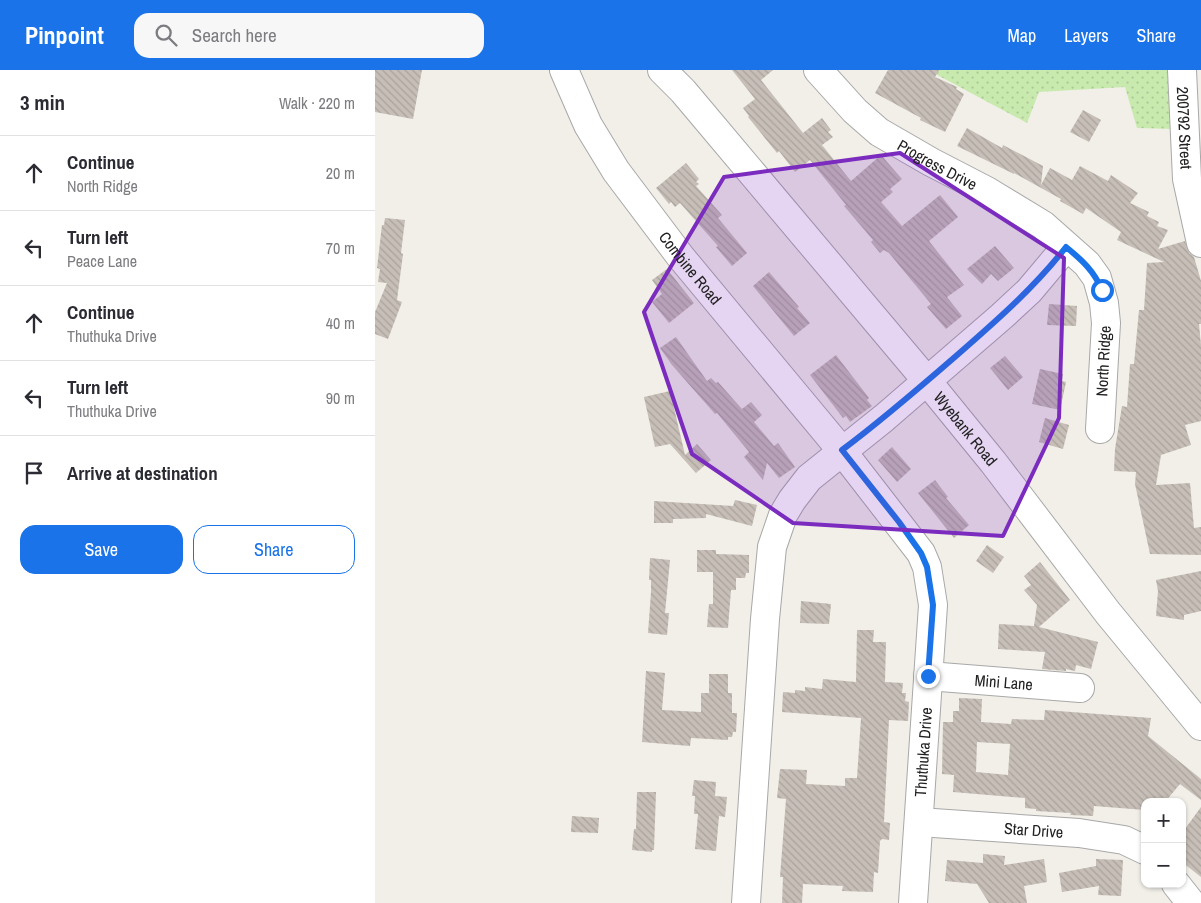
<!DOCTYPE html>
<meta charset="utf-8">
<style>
:root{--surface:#fff;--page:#f7f7f7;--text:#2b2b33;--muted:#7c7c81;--line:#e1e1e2;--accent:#1a73e8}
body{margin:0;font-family:"Archivo Narrow",sans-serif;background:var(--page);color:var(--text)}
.controls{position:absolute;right:15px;bottom:15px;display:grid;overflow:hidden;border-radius:10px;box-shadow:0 1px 4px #0004}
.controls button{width:45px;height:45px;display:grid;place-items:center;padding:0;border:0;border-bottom:1px solid var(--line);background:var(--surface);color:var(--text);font:25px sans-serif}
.stop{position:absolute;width:15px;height:15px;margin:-11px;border:4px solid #1a73e8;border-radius:50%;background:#fff}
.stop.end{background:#1a73e8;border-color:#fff;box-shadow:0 1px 5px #0008}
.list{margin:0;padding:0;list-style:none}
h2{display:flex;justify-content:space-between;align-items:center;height:65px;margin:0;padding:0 20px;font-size:21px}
h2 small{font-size:16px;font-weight:400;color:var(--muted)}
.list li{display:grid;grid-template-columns:32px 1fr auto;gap:15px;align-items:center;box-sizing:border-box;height:75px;padding:0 20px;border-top:1px solid var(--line)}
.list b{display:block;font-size:19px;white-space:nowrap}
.list p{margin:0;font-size:16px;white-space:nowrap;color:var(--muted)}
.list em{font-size:16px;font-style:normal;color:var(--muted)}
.actions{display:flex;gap:10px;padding:15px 20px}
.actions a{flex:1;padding:11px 0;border:1px solid var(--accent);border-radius:15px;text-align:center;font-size:18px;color:var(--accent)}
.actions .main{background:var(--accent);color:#fff}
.icon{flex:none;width:28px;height:28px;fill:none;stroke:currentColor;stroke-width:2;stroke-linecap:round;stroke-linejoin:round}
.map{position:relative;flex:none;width:826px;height:833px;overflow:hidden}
header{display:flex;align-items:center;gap:30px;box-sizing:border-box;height:70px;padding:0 25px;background:var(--accent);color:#fff}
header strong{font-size:24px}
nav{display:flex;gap:28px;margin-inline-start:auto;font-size:18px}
.search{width:350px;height:45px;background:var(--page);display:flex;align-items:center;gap:12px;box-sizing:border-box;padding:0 18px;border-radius:15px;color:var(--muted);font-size:19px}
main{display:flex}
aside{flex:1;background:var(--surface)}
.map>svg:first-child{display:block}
</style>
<header>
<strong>Pinpoint</strong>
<div class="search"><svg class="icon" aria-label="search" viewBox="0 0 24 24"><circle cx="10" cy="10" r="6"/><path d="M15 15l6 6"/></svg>Search here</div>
<nav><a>Map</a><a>Layers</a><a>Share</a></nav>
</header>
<main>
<aside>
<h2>3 min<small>Walk · 220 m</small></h2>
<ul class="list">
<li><svg class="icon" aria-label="ahead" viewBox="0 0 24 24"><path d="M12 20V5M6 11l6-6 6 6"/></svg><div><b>Continue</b><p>North Ridge</p></div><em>20 m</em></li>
<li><svg class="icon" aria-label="left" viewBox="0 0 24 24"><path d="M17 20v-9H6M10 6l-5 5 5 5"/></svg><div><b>Turn left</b><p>Peace Lane</p></div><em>70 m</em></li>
<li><svg class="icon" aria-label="ahead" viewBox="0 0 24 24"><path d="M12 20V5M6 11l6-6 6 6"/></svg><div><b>Continue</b><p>Thuthuka Drive</p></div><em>40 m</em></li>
<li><svg class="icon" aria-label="left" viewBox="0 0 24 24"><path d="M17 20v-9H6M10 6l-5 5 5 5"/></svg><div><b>Turn left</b><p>Thuthuka Drive</p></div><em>90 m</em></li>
<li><svg class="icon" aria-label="arrive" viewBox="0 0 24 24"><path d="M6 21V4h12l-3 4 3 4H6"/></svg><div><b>Arrive at destination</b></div></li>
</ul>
<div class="actions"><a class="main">Save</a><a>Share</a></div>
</aside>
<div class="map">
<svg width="826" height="833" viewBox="0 0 826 833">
<defs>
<pattern id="grass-dots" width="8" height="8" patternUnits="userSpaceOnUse" patternTransform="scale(1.25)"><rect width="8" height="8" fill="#c9eaaf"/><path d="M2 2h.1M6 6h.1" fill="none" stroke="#acc896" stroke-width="1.8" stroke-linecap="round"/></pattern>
<pattern id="building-back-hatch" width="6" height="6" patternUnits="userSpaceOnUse" patternTransform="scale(1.25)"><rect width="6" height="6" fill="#c6beb7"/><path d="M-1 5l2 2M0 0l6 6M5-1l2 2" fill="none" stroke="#aaa39d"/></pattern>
</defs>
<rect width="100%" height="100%" fill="#f1efe8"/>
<path fill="url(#grass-dots)" d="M553,0H794L798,59L762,58L750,17L664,22L652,53Z"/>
<path fill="url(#building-back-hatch)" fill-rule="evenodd" d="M0,0H47L38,49L0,42Z
M357,0H398L386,10L428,63L447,48L456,60L453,62L458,67L447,75L476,111L506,85L527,109L515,119L518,122L506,132L527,156L565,125L583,147L554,171L589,215L572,227L587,246L571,259L552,237L556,234L514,183L509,180L505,183L496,172L498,170L469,136L471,135L435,90L420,102L404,81L402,83L373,47L374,46L368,38L380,29Z
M513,0H564L560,7L582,17L581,19L589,24L570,62L545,50L546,48L500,23Z
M708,40L726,50L714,72L695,62Z
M592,58L627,78L628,75L668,96L666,115L675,98L697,110L705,96L733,111L736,105L763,123L755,133L774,142L772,146L784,152L782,156L793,160L783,179L810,171L814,183L819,187L826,211V254H824L826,275V351L810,355L816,375L786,385L781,415L815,413L819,458L826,457V485L775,484L760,414L761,402L739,401L740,379L747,336L752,337L755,294H759L764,240H769L772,193L789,192L742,170L746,162L711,138L708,144L685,131L686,129L639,103V104L582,76Z
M311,93L324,109L321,112L324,114L321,116L347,145L343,148L372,183L357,196L341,177L343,176L305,133L300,137L296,132L294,134L281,118Z
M10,148L30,150L26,183L28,184L22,230L27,232L13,269L0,264V242L12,213L3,212L5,199L2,198L7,155H9Z
M620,176L639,198L623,211L616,204L607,214L592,199Z
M292,199L319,233L294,253L277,232L287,224L277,210Z
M394,202L424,237L422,238L435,253L419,266L378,216Z
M674,234L702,236L701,256L672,255Z
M301,267L332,311L336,308L341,313L343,312L367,339L376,332L387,345L379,352L399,376L403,373L420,397L404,408L392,393L388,410L369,387L374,382L342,343L340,344L297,295L285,278Z
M461,285L494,328L492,330L497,336L475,352L471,346L468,348L435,305Z
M630,286L648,307L633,320L615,298Z
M665,299L688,304L687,311L691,312L685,340L657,334Z
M295,321L310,385L322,374L336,390L321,403L295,374L280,377L269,327Z
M670,348L694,355L688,379L664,372Z
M517,377L536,399L522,412L503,390Z
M560,410L573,427L571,428L594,455L579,468L543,423Z
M360,430L382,435L377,456L331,444V448L298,449V453H279V431L358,436Z
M612,475L629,487L618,503L601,491Z
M322,480H341V484L374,485V503H371L370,508H361V520H356L353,558L332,557L334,534H338V502H322Z
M275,488L295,490L290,543H294L292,565L273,563L276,522V510H274Z
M665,492L695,530L664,557L723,572L716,599L701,595L700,601L691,599V601L667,599L670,582L623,579L624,554L659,556L662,535L649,520L656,515L649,506Z
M826,501V541L809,545V550L781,546L783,521L781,510Z
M426,531L456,534L454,554L425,553Z
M482,560H499L498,572H511L510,612L528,613L527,623H531L530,631L534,632L533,651L514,650L509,752L515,753L514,770L507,769L505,771L503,803L499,802L498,822L467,821L468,816L428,814L427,833H407L408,807H405L411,729L402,728L405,699L432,700L431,714L470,716V708H482L486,648L407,642L408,622L420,623V620L430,621V617L447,619L448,609L481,612Z
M271,601L290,603L287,640L326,642V623H334V604H353V623H357V643H362L361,662H358L357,667H353V670L316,668L315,676L267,672Z
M584,628L607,629L606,652L636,654L637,649L669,650L670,640L776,648L773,666L826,709V730L805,714L790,732H770V740L719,736L718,746L695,745L696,743L661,741V739L650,738V728L578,722L579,705L567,704L568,652H578V641H584ZM602,672L635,674L633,705L601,702Z
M319,710L341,712L340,726L352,727L350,747L344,746L341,781L320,779L323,744H319L320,726H317Z
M262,722H281L279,780H277V782L257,780L259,759H261Z
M826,737V807L807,792V763Z
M197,746L224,748L223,763L196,762Z
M608,784L630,786L629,795L669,789L672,812L649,816L652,833H614L602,814L570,811L572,790L608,793Z
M721,789L748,790L746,826L723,825L724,816L687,822L684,803L721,796Z"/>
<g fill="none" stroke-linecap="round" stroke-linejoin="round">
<defs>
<g id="minor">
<path id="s1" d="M189,0L213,55L241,101L305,186L467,381L546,483L552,497L558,535L538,833"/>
<path id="s2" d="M287,0L308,21L552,311L618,392L733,543L826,656"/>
<path id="s3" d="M443,0L480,41L504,62L556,92L612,121L668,155L712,194L722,208L729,233L731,253L725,359"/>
<path id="s4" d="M807,0L812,109L826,173"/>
<path id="s5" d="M553,606L705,618"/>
<path id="s6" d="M544,752L704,763L749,770L770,780"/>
<path d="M801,814L816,833"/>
<path d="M371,833L390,549L397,477L408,445L417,430L434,408L509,348L627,246L654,221L691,177"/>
</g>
</defs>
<use href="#minor" stroke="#a8a8a8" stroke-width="30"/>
<use href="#minor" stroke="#fff" stroke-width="28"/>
</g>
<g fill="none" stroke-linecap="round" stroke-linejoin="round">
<path stroke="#1a73e8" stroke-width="6" d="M553,606L558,535L552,497L546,483L524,452L467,380C506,351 543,319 581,286C620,252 659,218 691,177C707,190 719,201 727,220"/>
</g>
<path fill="#7b2cbf" fill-opacity="0.2" stroke="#7b2cbf" stroke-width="4" stroke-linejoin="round" d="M525,83L689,188L684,348L628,466L418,453L317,384L269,242L349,107Z"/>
<g text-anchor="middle" stroke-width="4.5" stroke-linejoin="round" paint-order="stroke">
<g font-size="16" fill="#212121" stroke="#fff">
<text dy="6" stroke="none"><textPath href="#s4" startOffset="58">200792 Street</textPath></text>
<text dy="6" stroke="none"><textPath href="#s3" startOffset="154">Progress Drive</textPath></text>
<text dy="6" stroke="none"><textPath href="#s1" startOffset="236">Combine Road</textPath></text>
<text transform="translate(728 291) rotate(-87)" y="6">North Ridge</text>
<text dy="6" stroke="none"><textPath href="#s2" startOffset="470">Wyebank Road</textPath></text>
<text dy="6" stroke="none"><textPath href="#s5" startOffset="76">Mini Lane</textPath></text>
<text transform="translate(548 682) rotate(-86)" y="6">Thuthuka Drive</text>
<text dy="6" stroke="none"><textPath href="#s6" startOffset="115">Star Drive</textPath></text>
</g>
</g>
</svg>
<div class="controls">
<button>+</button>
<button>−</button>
</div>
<div class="stop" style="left:727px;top:220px"></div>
<div class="stop end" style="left:553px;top:606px"></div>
</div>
</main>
